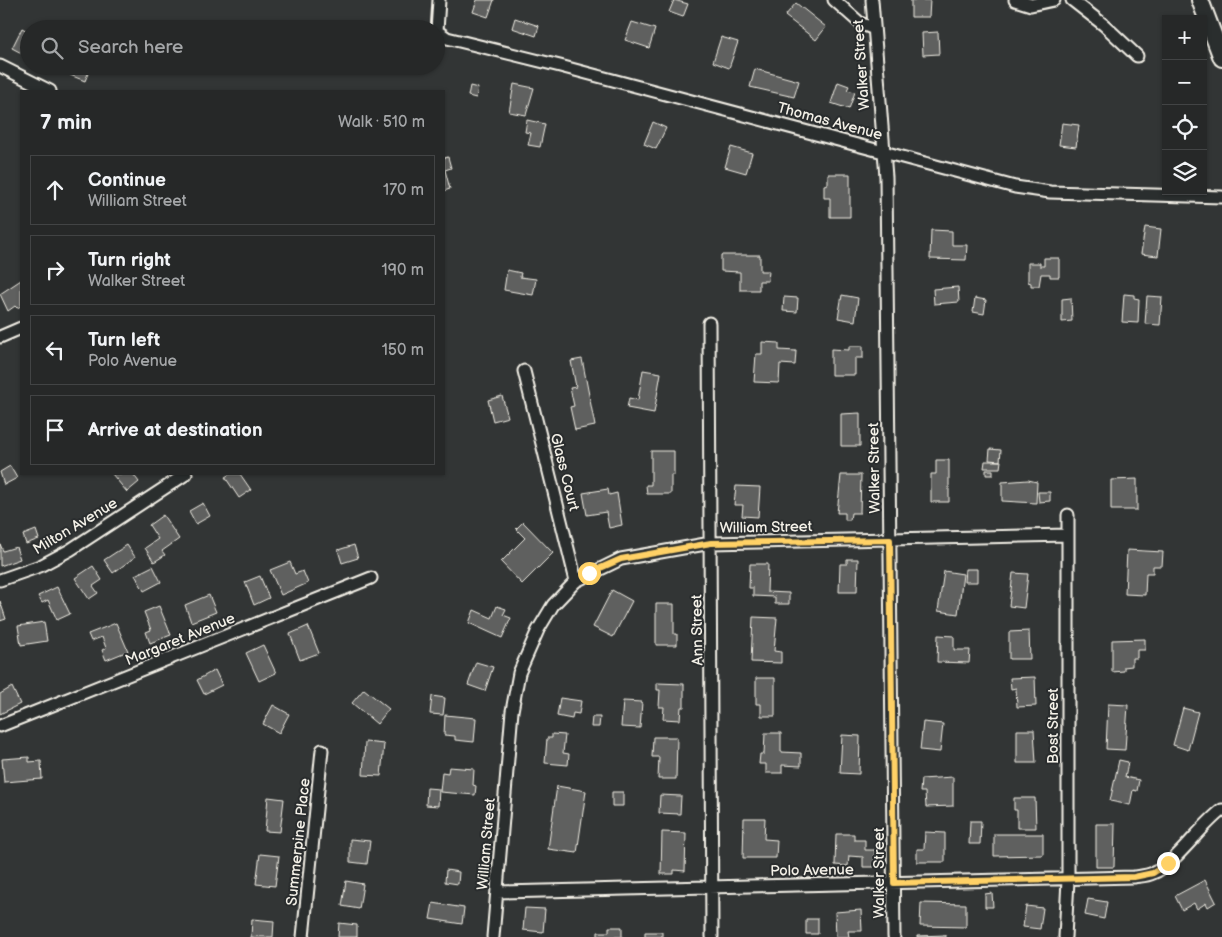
<!DOCTYPE html>
<meta charset="utf-8">
<style>
:root{--surface:#262828;--page:#2e3030;--text:#f1f3f6;--muted:#a4a6a8;--line:#424445}
body{margin:0;font-family:"Balsamiq Sans",sans-serif;background:var(--page);color:var(--text)}
.controls{position:absolute;right:15px;top:15px;display:grid;overflow:hidden;border-radius:0px;box-shadow:0 1px 4px #0004}
.controls button{width:45px;height:45px;display:grid;place-items:center;padding:0;border:0;border-bottom:1px solid var(--line);background:var(--surface);color:var(--text);font:25px sans-serif}
.stop{position:absolute;width:15px;height:15px;margin:-11px;border:4px solid #ffd166;border-radius:50%;background:#fff}
.stop.end{background:#ffd166;border-color:#fff;box-shadow:0 1px 5px #0008}
.list{margin:0;padding:0;list-style:none}
h2{display:flex;justify-content:space-between;align-items:center;height:65px;margin:0;padding:0 20px;font-size:21px}
h2 small{font-size:16px;font-weight:400;color:var(--muted)}
.list li{display:grid;grid-template-columns:32px 1fr auto;gap:15px;align-items:center;box-sizing:border-box;height:70px;margin:0 10px 10px;padding:0 10px;border:1px solid var(--line);border-radius:0px}
.list b{display:block;font-size:19px;white-space:nowrap}
.list p{margin:0;font-size:16px;white-space:nowrap;color:var(--muted)}
.list em{font-size:16px;font-style:normal;color:var(--muted)}
.icon{flex:none;width:28px;height:28px;fill:none;stroke:currentColor;stroke-width:2;stroke-linecap:round;stroke-linejoin:round}
.map{position:relative;flex:none;width:1222px;height:937px;overflow:hidden}
.search{position:absolute;background:var(--surface);box-shadow:0 1px 4px #0004;left:20px;top:20px;width:425px;height:55px;display:flex;align-items:center;gap:12px;box-sizing:border-box;padding:0 18px;border-radius:28px;color:var(--muted);font-size:19px}
.panel{position:absolute;background:var(--surface);box-shadow:0 1px 4px #0004;left:20px;top:90px;width:425px;height:385px;border-radius:0px}
.map>svg:first-child{display:block}
</style>
<div class="map">
<svg width="1222" height="937" viewBox="0 0 1222 937">
<rect width="100%" height="100%" fill="#323535"/>
<filter id="ink" filterUnits="userSpaceOnUse"><feTurbulence type="fractalNoise" baseFrequency=".02" numOctaves="2"/><feDisplacementMap in="SourceGraphic" scale="10" xChannelSelector="R" yChannelSelector="G"/><feConvolveMatrix kernelMatrix="1 2 1 2 8 2 1 2 1" color-interpolation-filters="sRGB"/></filter>
<g filter="url(#ink)">
<path fill="#5f605f" stroke="#f4f1e8" d="M477,0H494L488,17L473,12Z
M674,0L688,4L683,17L669,12Z
M911,0H930L929,17H911Z
M796,3L826,27L816,40L785,16Z
M515,18L539,26L536,36L512,28Z
M632,22L655,29L649,48L625,40Z
M22,28L29,32V57L12,48Z
M938,32L939,54L923,55L922,33Z
M721,37L738,42L729,68L713,62Z
M74,66H91L85,81L70,75Z
M755,69L799,81L794,97L750,87Z
M838,82L849,86L847,90L855,92L849,109L831,103Z
M514,84L534,88L526,115L509,112Z
M470,86L478,88L476,98L468,96Z
M527,120L545,124L540,147L528,145L531,133L525,132Z
M653,122L666,128L656,149L644,144Z
M1062,123L1079,125L1076,147L1059,145Z
M731,147L752,153L746,173L725,167Z
M448,157L451,168L445,170L450,189L444,191V158Z
M828,174H850V217H830V198H824V185L828,184Z
M1145,227L1161,229L1158,256L1141,254Z
M931,230L952,231V245H967L966,260L930,259Z
M721,255H760V271H769L768,281H759V290H740V272L721,271Z
M1044,258H1059V277H1050V274H1041L1039,286H1031V283L1028,282V263H1040V266H1044Z
M507,270L521,273L520,277L536,279L533,295L504,290Z
M21,280V306L17,308L15,306L8,311L0,294Z
M958,287L959,302L934,304L933,289Z
M1124,294L1134,295V298L1139,299L1138,323L1122,322Z
M842,295L858,298L855,321L838,318Z
M1147,296L1162,297L1160,325L1145,324Z
M784,297L798,298L797,312L783,311Z
M975,298L986,300L984,314L973,312Z
M1071,298L1072,321L1062,322V299Z
M762,342L779,343V350L796,351L795,365L780,364L779,383L754,382L756,354H762Z
M849,346H863V358H855V375H831V349L849,350Z
M582,359L595,426L575,430L570,407L574,406L570,388L576,387L571,361Z
M643,370L661,373L654,413L627,408L629,398L638,400Z
M502,396L508,417L493,421L488,400Z
M860,413V446H841V414Z
M990,449L1001,450L1000,461L989,460Z
M651,451H674V475H671V494H647L646,485H651Z
M936,460H949V502H931V474H936Z
M985,461H1001L1000,468H984Z
M10,466L17,478L4,485L0,472Z
M986,470H993V475H986Z
M112,474H133L139,482L127,492Z
M230,474H240L251,490L239,498L225,477Z
M841,475H861L860,513H851L850,520H845V513H837Z
M1137,479V510H1111V480Z
M1028,480L1037,482L1036,503L1002,501V482Z
M736,486L760,487L758,517L742,516L743,505H734Z
M608,489L609,495L617,493L622,525L609,528L606,512L587,515L583,493Z
M1038,492H1050V501L1039,502Z
M203,503L210,516L196,524L189,511Z
M163,515L179,539L162,551L165,555L154,562L145,548L158,539L149,525Z
M523,522L553,553L522,584L501,562L525,538L516,529Z
M36,530L39,539L26,544L23,535Z
M0,544L3,551L16,547L20,559L0,566Z
M127,545L135,557L113,573L104,560Z
M354,545L358,558L342,563L338,550Z
M1127,550L1163,552L1162,566H1153V573H1146L1145,595L1125,594Z
M847,559H858L857,592H839L840,564H847Z
M290,562L295,574L303,571L308,583L281,595L270,570Z
M750,564H768L767,592L789,593V604H775V597L753,596V588H749Z
M93,566L102,580L93,586L98,593L89,599L75,578Z
M153,566L161,582L144,591L135,575Z
M965,569H977V582H964Z
M944,571L963,574L958,614L938,611Z
M1013,573L1028,574L1024,608L1009,606Z
M260,576L269,598L254,605L245,582Z
M57,587L70,614L57,620L48,600L42,603L38,596Z
M612,590L632,601L613,637L593,627Z
M209,595L216,612L191,622L185,605Z
M0,601L6,619L0,621Z
M656,604H674V634H677V645H656Z
M159,606L171,635L150,643L146,632L151,630L144,612Z
M497,606L506,609L503,615L511,618L502,638L469,623L474,610L492,618Z
M753,617L777,618L774,651L781,652V663L751,662Z
M44,622L47,641L21,645L18,626Z
M116,623L128,651L106,660L102,650L106,648L102,637L91,641L88,634Z
M308,626L319,653L300,660L290,634Z
M1029,631L1030,659H1009V632Z
M938,635L954,636V650H970L969,663L937,662Z
M1145,639V650H1137V658H1132V666L1124,667V671L1112,672V640Z
M263,645L276,673L259,681L246,653Z
M476,662L493,667L485,691L468,685Z
M215,670L222,685L204,694L197,680Z
M1035,677L1036,706L1017,707L1016,688L1011,689L1010,678Z
M756,678H775V716H761V704H756Z
M657,683L684,684V707H681L680,720L663,719L664,707H659L660,690H657Z
M12,687L20,704L0,714V694Z
M364,689L389,709L377,724L352,703Z
M432,696L445,698L443,715L430,714Z
M560,698L581,701L579,714L573,713L572,719L557,716Z
M623,701L642,702L640,728L621,727Z
M1108,704L1128,705L1125,750L1106,749Z
M273,705L289,714L279,733L263,724Z
M1183,708L1198,712L1188,750L1173,745Z
M445,715L476,718L474,742L455,740V736L444,735Z
M592,717H600L599,727H591Z
M923,722L943,724L940,752L920,750Z
M1017,730H1034L1036,763H1017Z
M765,733H781V752L801,753V766L782,765V773H766V764H759L760,754H764Z
M552,734L565,735L563,753L569,754L568,765L545,763L547,738H552Z
M842,735L860,736L859,774L840,773Z
M653,737H677L676,779H658L659,757H652Z
M365,742L384,744L381,776L363,775Z
M29,757V762L41,761L42,779L4,782L2,759Z
M1119,760L1128,762L1125,777L1139,780L1137,791L1133,790L1130,805L1110,801Z
M449,767L474,769L473,785L476,786L475,795L440,792L442,772L448,773Z
M953,777V806L926,807L925,792H920L921,779Z
M557,786L586,791L577,853L548,849Z
M427,788L439,789L438,806L426,805Z
M612,792H623V806H612Z
M660,795L681,796L680,814L659,813Z
M268,797L284,799L280,832L265,831Z
M1014,798H1035L1036,828H1017V810H1014Z
M744,818H765L764,839L777,840L776,858H743Z
M970,821H981L980,844H969Z
M1096,824H1115L1114,867H1096Z
M662,832L686,833L685,871L674,870V874H661Z
M925,832L945,833V862H917V849H924Z
M836,834H854V840H865V850H875L874,867H863V857L849,856L848,866L835,865Z
M994,834H1043V855L994,856Z
M350,839L370,841L367,864L350,862Z
M260,854L279,856L275,886L256,884Z
M446,870L459,872L458,884L445,882Z
M1205,880L1216,902L1208,907L1206,903L1197,909L1194,903L1182,910L1175,896Z
M346,881L363,884L359,909L342,906Z
M992,893L993,907H985V894Z
M1088,899L1107,902L1104,919L1085,915Z
M433,903L464,908L462,924L430,919Z
M921,903L966,904V927L920,926Z
M1026,906L1043,908L1040,929L1023,927Z
M525,908L545,909L543,932L523,930Z
M861,910L862,931H848L849,937H836L835,912Z
M252,919L274,921L273,937H251Z
M806,919H818V934H806Z
M339,923L357,925V937H338Z
M609,927H622V937H598V932H609Z
M645,932H662V937H645Z
M946,935V937H917V936Z"/>
<g fill="none" stroke-linecap="round" stroke-linejoin="round">
<defs>
<path id="street" d="M439,0L437,31L447,38L560,66L1015,187L1050,192L1222,197
M834,0L860,23L874,29
M872,0L886,177L894,937
M1015,0L1031,5L1054,0
M1072,0L1104,25L1137,56
M0,66L50,91
M709,323L712,937
M0,337L21,328
M524,371L576,581
M0,580L40,566L70,550L186,474
M0,726L371,578
M497,892L1134,877C1140,876 1147,876 1153,873C1176,864 1200,826 1222,810
M303,937L322,750
M493,937L512,711L519,673L538,630L553,605L576,581L621,559L711,543L1068,535
M1065,937L1068,880V515"/>
<path id="secondary" d="M1200,0L1222,58"/>
</defs>
<use href="#street" stroke="#f4f1e8" stroke-width="15"/>
<use href="#secondary" stroke="#f4f1e8" stroke-width="20"/>
<use href="#street" stroke="#2a2d2e" stroke-width="11"/>
<use href="#secondary" stroke="#2a2d2e" stroke-width="16"/>
</g>
</g>
<g fill="none" stroke-linecap="round" stroke-linejoin="round" filter="url(#ink)">
<path stroke="#ffd166" stroke-width="6" d="M589,573L621,559L711,543L890,540L894,883L1134,877L1153,873L1168,863"/>
</g>
<g text-anchor="middle" stroke-width="4" stroke-linejoin="round" paint-order="stroke">
<g font-size="15" fill="#f4f1e8" stroke="#2a2d2e">
<text transform="translate(861 65) rotate(-94)" y="5">Walker Street</text>
<text transform="translate(830 121) rotate(15)" y="5">Thomas Avenue</text>
<text transform="translate(874 468) rotate(-91)" y="5">Walker Street</text>
<text transform="translate(565 472) rotate(76)" y="5">Glass Court</text>
<text transform="translate(75 526) rotate(-31)" y="5">Milton Avenue</text>
<text transform="translate(766 527) rotate(-1)" y="5">William Street</text>
<text transform="translate(697 630) rotate(-91)" y="5">Ann Street</text>
<text transform="translate(180 639) rotate(-22)" y="5">Margaret Avenue</text>
<text transform="translate(1053 726) rotate(-90)" y="5">Bost Street</text>
<text transform="translate(298 842) rotate(-84)" y="5">Summerpine Place</text>
<text transform="translate(486 844) rotate(-85)" y="5">William Street</text>
<text transform="translate(812 870) rotate(-1)" y="5">Polo Avenue</text>
<text transform="translate(879 873) rotate(-90)" y="5">Walker Street</text>
</g>
</g>
</svg>
<div class="controls">
<button>+</button>
<button>−</button>
<button><svg class="icon" aria-label="locate" viewBox="0 0 24 24"><circle cx="12" cy="12" r="6"/><path d="M12 2v4M12 18v4M2 12h4M18 12h4"/></svg></button>
<button><svg class="icon" aria-label="layers" viewBox="0 0 24 24"><path d="M12 4l9 5-9 5-9-5zM3 14l9 5 9-5"/></svg></button>
</div>
<div class="stop" style="left:589px;top:573px"></div>
<div class="stop end" style="left:1168px;top:863px"></div>
<div class="search"><svg class="icon" aria-label="search" viewBox="0 0 24 24"><circle cx="10" cy="10" r="6"/><path d="M15 15l6 6"/></svg>Search here</div>
<section class="panel">
<h2>7 min<small>Walk · 510 m</small></h2>
<ul class="list">
<li><svg class="icon" aria-label="ahead" viewBox="0 0 24 24"><path d="M12 20V5M6 11l6-6 6 6"/></svg><div><b>Continue</b><p>William Street</p></div><em>170 m</em></li>
<li><svg class="icon" aria-label="right" viewBox="0 0 24 24"><path d="M7 20v-9h11M14 6l5 5-5 5"/></svg><div><b>Turn right</b><p>Walker Street</p></div><em>190 m</em></li>
<li><svg class="icon" aria-label="left" viewBox="0 0 24 24"><path d="M17 20v-9H6M10 6l-5 5 5 5"/></svg><div><b>Turn left</b><p>Polo Avenue</p></div><em>150 m</em></li>
<li><svg class="icon" aria-label="arrive" viewBox="0 0 24 24"><path d="M6 21V4h12l-3 4 3 4H6"/></svg><div><b>Arrive at destination</b></div></li>
</ul>
</section>
</div>
